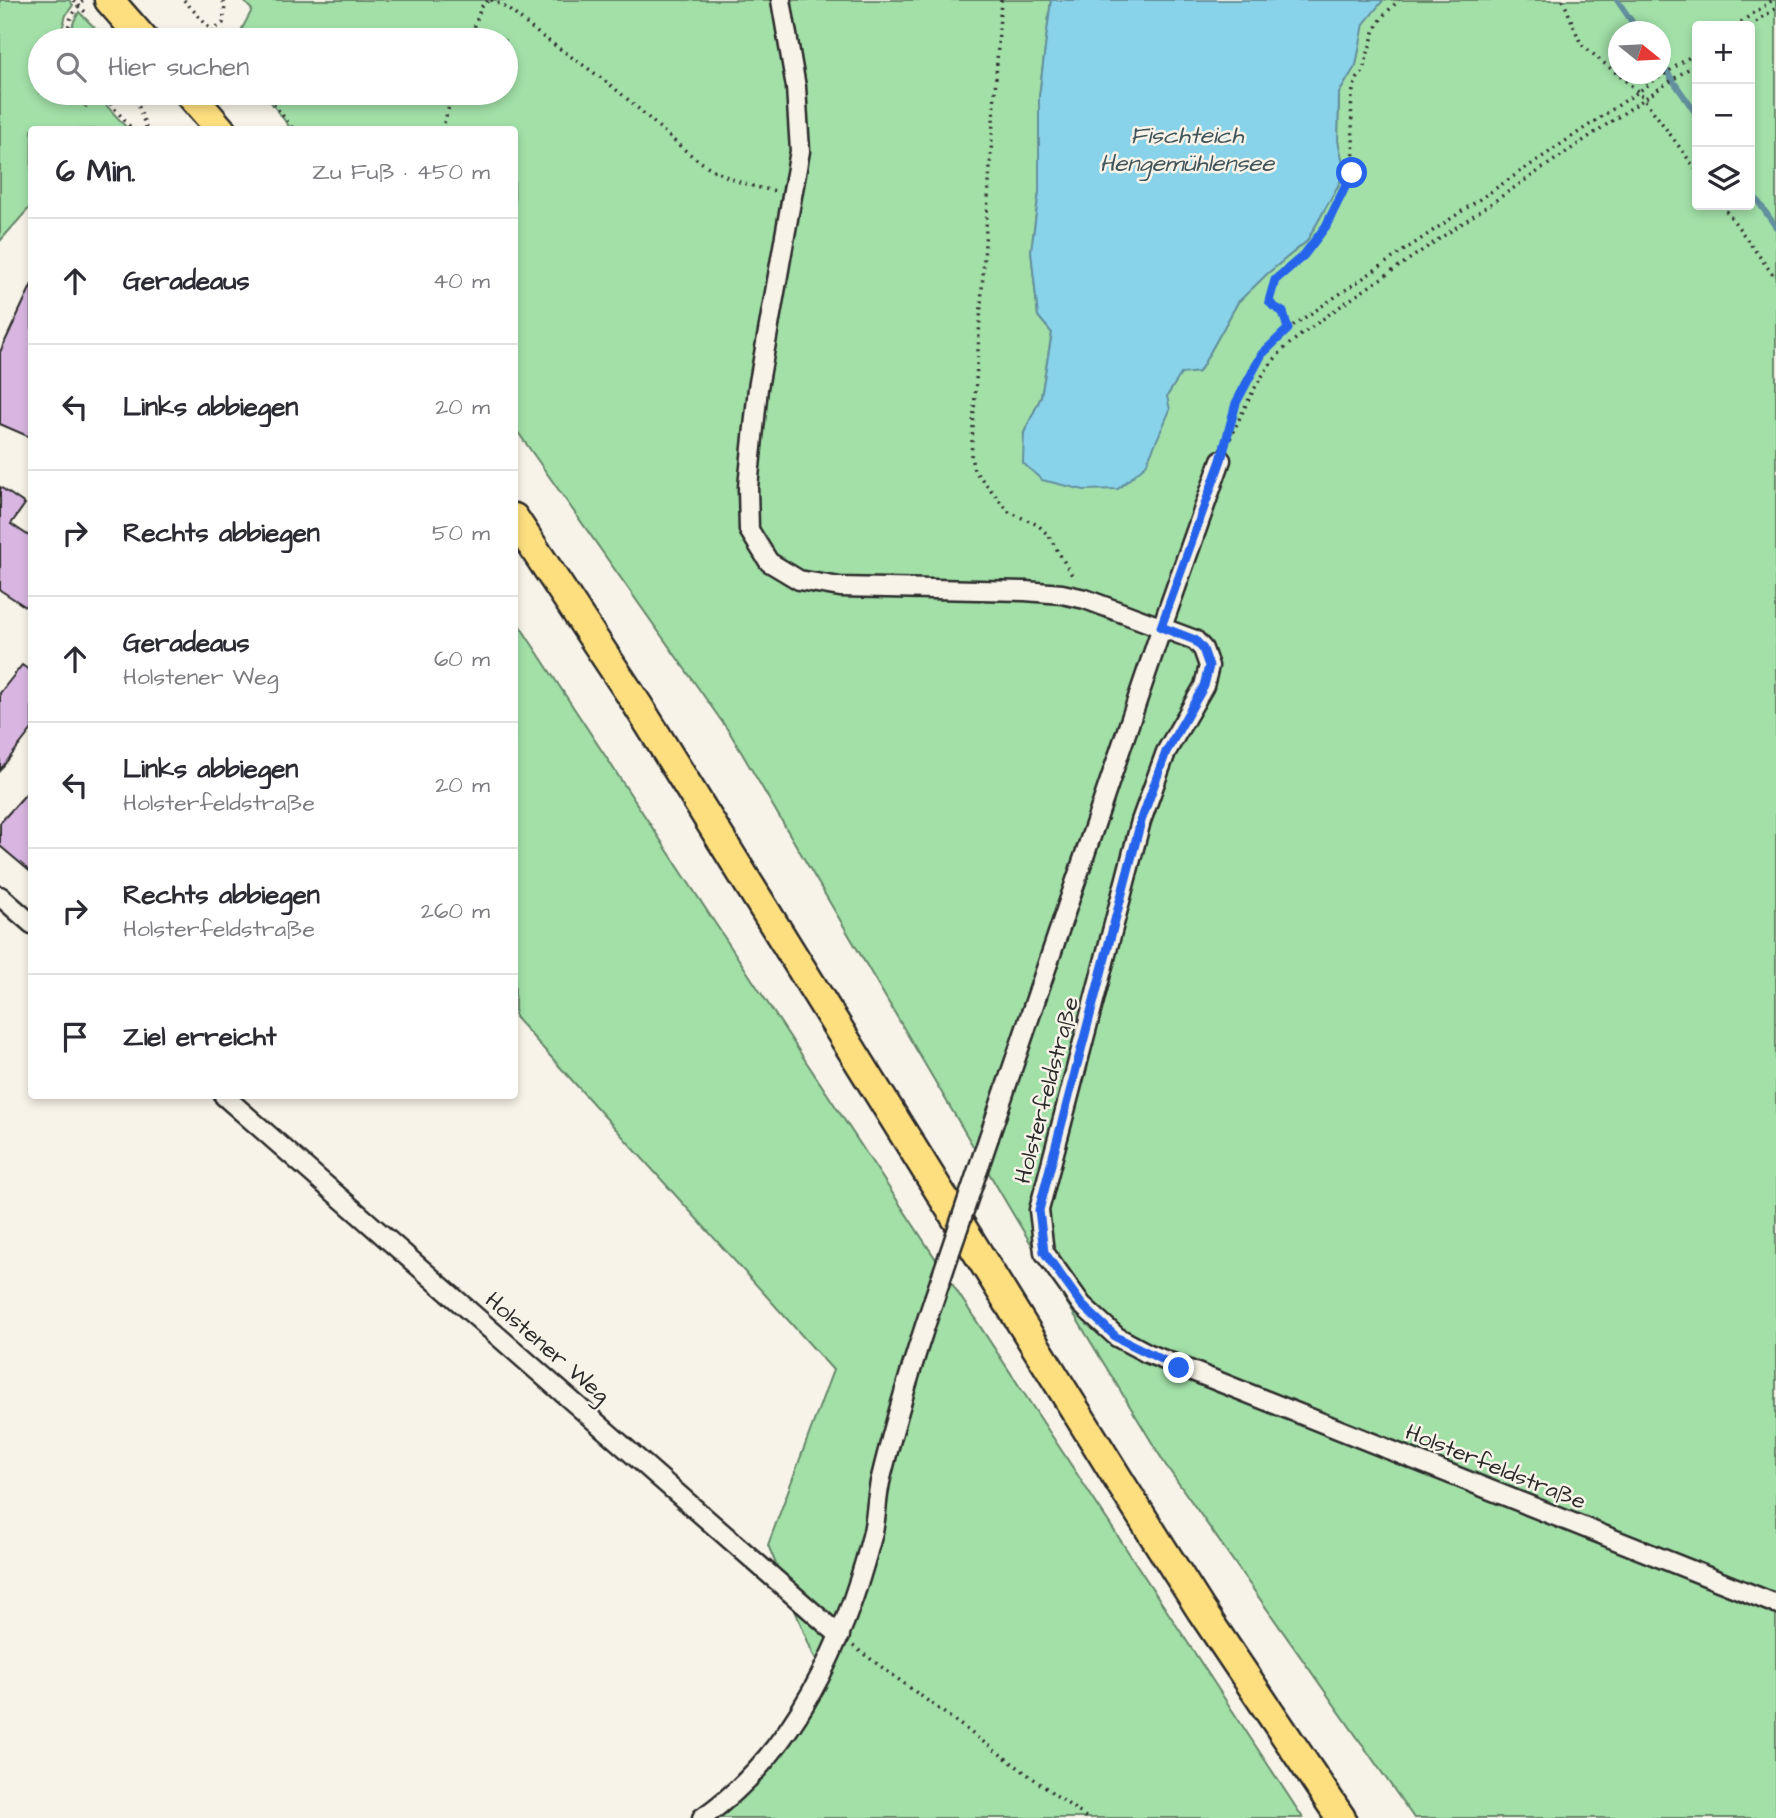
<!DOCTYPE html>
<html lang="de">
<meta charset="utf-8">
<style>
:root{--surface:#fff;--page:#f2f2f3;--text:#2b2b33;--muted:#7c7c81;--line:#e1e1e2}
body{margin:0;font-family:"Architects Daughter",sans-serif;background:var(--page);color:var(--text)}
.controls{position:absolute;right:21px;top:21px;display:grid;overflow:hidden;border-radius:7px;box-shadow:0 4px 10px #0003}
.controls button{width:63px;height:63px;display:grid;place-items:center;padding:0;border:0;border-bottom:2px solid var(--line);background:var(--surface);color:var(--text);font:35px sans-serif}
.compass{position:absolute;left:1608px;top:21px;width:63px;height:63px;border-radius:50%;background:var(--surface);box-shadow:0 4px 10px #0003;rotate:108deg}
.stop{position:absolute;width:21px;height:21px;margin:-16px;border:5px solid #2563eb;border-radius:50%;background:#fff}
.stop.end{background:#2563eb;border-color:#fff;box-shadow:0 2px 7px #0008}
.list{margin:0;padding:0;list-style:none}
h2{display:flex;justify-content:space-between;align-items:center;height:91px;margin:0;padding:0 28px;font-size:30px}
h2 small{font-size:23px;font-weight:400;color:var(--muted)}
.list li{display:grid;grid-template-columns:46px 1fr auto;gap:21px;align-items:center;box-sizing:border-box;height:126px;padding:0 28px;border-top:2px solid var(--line)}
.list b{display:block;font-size:26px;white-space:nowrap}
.list p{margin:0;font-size:23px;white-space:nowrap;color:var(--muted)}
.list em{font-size:23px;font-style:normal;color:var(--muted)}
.icon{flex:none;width:38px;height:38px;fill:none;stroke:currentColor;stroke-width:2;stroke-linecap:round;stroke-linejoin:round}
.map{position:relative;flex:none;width:1776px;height:1818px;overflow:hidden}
.search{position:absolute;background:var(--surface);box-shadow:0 4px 10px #0003;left:28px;top:28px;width:490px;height:77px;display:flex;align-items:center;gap:18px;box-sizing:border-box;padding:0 24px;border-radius:38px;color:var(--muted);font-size:26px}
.panel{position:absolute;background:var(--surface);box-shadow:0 4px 10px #0003;left:28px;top:126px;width:490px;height:973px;border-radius:7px}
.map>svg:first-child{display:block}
</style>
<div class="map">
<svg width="1776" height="1818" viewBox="0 0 1776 1818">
<rect width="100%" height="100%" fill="#f7f3e8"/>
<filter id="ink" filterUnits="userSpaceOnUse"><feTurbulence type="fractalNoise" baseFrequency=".0143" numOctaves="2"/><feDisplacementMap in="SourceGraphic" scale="14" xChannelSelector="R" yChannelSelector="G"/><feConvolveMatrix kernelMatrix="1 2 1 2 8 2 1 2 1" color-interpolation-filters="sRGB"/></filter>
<g filter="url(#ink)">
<path fill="#a2e0a8" stroke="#66866a" stroke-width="2" fill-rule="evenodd" d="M0,0H69L73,5L66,15L59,40H40V93H71L87,108L73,93H95L128,129L32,130L31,206L0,241Z
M243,0H1051L1039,97V192L1031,251L1038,316L1052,333L1041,397L1024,433L1167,396L1181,373L1199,372L1238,302L1268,273L1307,241L1345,173L1338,141L1339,93L1356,65L1363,24L1383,0H1776V1818H1414L1165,1464L1016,1219L730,733L515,428L514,130L291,129L264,93H506V40H236L252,10ZM1697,26H1750V205H1697ZM1618,32H1660V74H1618Z
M79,12L107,40H69L74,21Z
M514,617L1303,1818H708L825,1674L813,1654L768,1545L833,1370L515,1017Z"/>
<path fill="#89d3ea" stroke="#63909e" stroke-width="2" d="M1051,0H1383L1364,24L1356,65L1339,93L1338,141L1345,173L1307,241L1268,273L1238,302L1199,372L1181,374L1167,396L1170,410L1146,465L1118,489L1084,490L1042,480L1023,463L1024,433L1041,397L1052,333L1038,316L1031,251L1039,192V97Z"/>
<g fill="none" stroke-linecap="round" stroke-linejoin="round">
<path stroke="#63909e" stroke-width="6" d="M1617,0L1639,32
M1660,62L1697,115
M1750,190L1776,227"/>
</g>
<path fill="#d8b6e1" stroke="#2b2b2b" stroke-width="2" d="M32,284V438L0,424V352Z
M0,487L25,504L11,524L32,538V611L0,590Z
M22,665L32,672V729L0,770V693Z
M32,787V873L0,846V823Z"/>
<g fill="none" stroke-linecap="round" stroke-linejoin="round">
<defs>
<path id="street" d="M781,0L796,87L800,151L758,388L748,487L749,530L769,562L799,580L840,587L1025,591L1062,594L1085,599L1195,640L1203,649L1209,666L1204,686L1166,752L1141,821L1039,1210L1044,1252L1082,1305L1117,1337L1147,1353L1776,1604
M0,896L32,924
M224,1096L840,1636
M989,1137L1162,627L1221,460
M702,1818C794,1754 845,1641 872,1536C877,1517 876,1497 881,1478C896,1417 914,1358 934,1299"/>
<path id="primary" d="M109,0L144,40
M189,93L221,130
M514,518L637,704L1123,1487L1201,1610L1341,1818"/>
</defs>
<use href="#street" stroke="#2b2b2b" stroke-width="23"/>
<use href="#primary" stroke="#2b2b2b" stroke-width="33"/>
<path stroke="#2b2b2b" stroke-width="3.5" stroke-dasharray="2 5" stroke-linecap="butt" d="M184,0L220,40
M491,0C509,7 523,22 539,34C568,55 598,74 625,97C677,141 705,181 777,191
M1001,0L971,457L974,470L1009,512L1038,525L1049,536L1073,577
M1563,0L1581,44L1639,92L1697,171
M1735,26L1773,0
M1750,26L1776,8
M211,32L223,23L225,5L222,0
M65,40L71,17L83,0
M470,40L481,7L489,0
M101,93L133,130
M134,93L147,130
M265,93L294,130
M442,130L453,93
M1722,205L1776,279
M1288,329L1283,311L1273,306L1269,301C1271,295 1271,286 1275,280C1281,270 1295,264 1303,255C1320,239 1347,194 1352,172C1359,146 1341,92 1362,73L1375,29L1384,15L1399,0
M1225,444C1234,413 1242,377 1264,352C1271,344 1280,337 1288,329L1697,52
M1227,445C1244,410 1257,375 1285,348C1299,335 1317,324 1332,312L1697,63
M853,1646L1087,1818"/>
<use href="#street" stroke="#f7f3e8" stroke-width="18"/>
<use href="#primary" stroke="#fedf80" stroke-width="28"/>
<defs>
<path id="street-bridge" d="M934,1299L989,1137"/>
</defs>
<use href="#street-bridge" stroke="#2b2b2b" stroke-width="23" stroke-linecap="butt"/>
<path stroke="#2b2b2b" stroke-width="3.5" stroke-dasharray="2 5" stroke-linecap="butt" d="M74,0L86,13"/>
<use href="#street-bridge" stroke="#f7f3e8" stroke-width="18"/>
</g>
</g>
<g fill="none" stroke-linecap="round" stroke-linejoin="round" filter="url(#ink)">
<path stroke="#2563eb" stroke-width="9" d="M1179,1368L1116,1337L1082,1305L1044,1252L1039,1210L1141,821L1166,752L1204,686L1209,666L1203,649L1195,640L1161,627L1221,460L1236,403L1262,354L1288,329L1283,312L1273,306L1269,301L1275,280L1304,255L1326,226L1352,173"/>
</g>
<g text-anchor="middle" stroke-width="5" stroke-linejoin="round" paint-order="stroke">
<g font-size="23" fill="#2b2b2b" stroke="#f7f3e8">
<text transform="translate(1046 1090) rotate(-75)" y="8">Holsterfeldstraße</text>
<text transform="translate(548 1347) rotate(41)" y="8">Holstener Weg</text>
<text transform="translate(1496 1466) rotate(22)" y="8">Holsterfeldstraße</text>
</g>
<g font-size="24" font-style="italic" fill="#42555b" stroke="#f7f3e8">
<text x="1187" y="143">Fischteich<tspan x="1187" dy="28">Hengemühlensee</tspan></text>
</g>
</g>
</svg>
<div class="controls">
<button>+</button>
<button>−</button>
<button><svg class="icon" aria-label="layers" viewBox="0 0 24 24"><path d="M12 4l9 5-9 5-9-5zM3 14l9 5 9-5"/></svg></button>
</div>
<svg class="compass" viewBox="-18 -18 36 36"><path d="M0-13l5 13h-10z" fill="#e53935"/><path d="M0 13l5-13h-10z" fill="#7c7c81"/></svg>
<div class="stop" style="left:1352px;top:173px"></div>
<div class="stop end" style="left:1179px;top:1368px"></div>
<div class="search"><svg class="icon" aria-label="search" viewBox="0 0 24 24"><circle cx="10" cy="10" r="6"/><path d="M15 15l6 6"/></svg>Hier suchen</div>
<section class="panel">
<h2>6 Min.<small>Zu Fuß · 450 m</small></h2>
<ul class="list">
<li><svg class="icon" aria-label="ahead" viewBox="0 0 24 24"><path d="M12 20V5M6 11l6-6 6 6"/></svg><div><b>Geradeaus</b></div><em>40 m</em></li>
<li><svg class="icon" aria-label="left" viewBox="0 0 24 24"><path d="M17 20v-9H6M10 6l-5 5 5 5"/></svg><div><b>Links abbiegen</b></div><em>20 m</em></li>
<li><svg class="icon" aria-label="right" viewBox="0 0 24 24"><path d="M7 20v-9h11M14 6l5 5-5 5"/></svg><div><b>Rechts abbiegen</b></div><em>50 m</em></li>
<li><svg class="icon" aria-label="ahead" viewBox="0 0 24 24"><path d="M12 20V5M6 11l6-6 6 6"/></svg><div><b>Geradeaus</b><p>Holstener Weg</p></div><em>60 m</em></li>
<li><svg class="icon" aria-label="left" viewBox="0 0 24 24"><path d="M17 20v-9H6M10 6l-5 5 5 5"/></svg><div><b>Links abbiegen</b><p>Holsterfeldstraße</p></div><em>20 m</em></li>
<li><svg class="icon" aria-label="right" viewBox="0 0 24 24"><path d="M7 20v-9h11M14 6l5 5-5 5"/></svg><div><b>Rechts abbiegen</b><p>Holsterfeldstraße</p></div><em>260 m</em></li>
<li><svg class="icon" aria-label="arrive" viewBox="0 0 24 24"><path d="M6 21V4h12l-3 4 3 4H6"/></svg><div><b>Ziel erreicht</b></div></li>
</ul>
</section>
</div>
